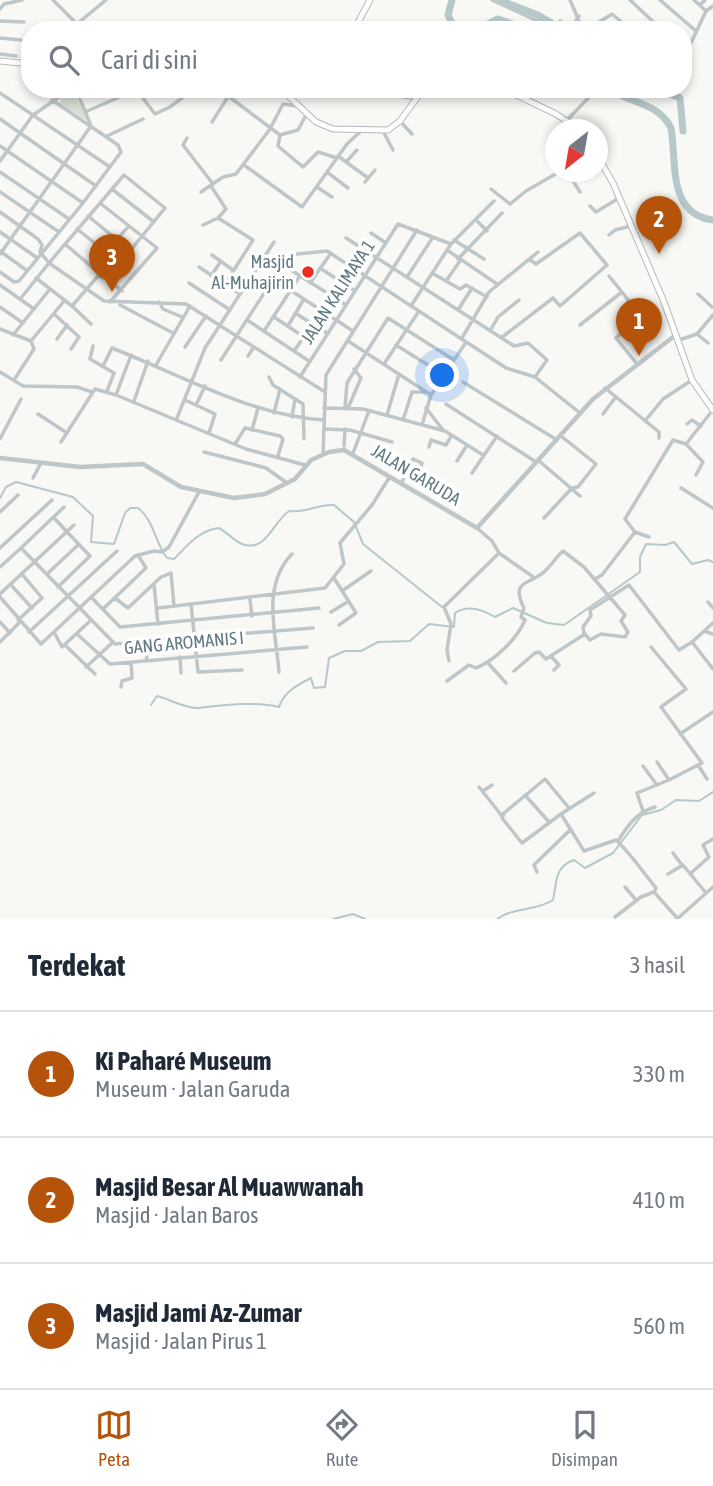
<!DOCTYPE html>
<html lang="id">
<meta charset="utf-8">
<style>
:root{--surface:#fff;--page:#f6f6f7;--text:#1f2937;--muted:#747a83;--line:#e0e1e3;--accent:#b45309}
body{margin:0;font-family:"Asap Condensed",sans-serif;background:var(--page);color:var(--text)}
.compass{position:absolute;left:545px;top:119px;width:63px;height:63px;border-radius:50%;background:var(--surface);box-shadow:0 4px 10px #0003;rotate:211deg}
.you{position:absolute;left:443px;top:376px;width:24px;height:24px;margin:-18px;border:5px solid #fff;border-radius:50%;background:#1a73e8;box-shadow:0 0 0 10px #1a73e833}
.badge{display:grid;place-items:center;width:46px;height:46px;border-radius:50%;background:var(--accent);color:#fff;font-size:23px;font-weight:700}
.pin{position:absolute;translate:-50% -58px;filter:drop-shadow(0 2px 4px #0008)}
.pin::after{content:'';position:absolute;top:37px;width:24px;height:21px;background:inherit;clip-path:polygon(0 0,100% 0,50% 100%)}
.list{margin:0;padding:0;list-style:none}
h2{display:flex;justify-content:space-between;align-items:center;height:91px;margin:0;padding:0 28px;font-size:30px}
h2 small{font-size:23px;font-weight:400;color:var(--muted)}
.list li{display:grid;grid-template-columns:46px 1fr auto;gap:21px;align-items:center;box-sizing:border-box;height:126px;padding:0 28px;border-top:2px solid var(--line)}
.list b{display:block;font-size:26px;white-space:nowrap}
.list p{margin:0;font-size:23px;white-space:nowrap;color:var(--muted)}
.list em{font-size:23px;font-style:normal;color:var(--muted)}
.icon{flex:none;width:38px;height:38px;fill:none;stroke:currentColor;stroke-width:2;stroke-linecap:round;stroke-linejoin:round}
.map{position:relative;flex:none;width:713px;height:919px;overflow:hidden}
.search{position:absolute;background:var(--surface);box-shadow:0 4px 10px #0003;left:21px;right:21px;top:21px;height:77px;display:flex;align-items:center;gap:18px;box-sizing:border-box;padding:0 24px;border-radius:28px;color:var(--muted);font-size:26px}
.sheet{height:469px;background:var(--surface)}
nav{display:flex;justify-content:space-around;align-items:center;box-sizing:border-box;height:98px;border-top:2px solid var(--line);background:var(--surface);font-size:19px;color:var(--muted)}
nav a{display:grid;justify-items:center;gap:4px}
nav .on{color:var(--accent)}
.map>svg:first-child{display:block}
</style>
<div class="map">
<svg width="713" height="919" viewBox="0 0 713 919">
<rect width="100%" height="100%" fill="#f8f8f5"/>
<path fill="#d9ded4" d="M74,92L88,121L60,104L61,98Z"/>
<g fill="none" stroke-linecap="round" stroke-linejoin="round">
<path stroke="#b6c8c9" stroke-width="2" d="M0,498L6,487L16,482L73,497L93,516L91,542L114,544L125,513L130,508H138C154,520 155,543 167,558L174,559C187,546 199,530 219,528C227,532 234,541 242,544C266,553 273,522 289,511C308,513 317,504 334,505L354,522L363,544L442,607
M151,705L157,696C170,699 185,709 199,708C224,705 256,701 279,707C284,692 297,685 311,678L314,688L325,687L329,658L345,651H361L378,642L410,641L429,624L454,627L455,613C468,604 482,609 495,617L513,608L547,623L564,625L640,572V557L646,544L665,545L674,542L692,564L708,560L713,562
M333,919L353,914L365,919
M497,919C513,907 537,911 553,900C557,882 554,867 574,860L585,868L613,853L642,815L661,810L676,800L699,801L713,792"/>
<path stroke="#b6c8c9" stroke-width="7" d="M452,0L448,15L455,30
M499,0L538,15L563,30
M476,30L498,19L529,30
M609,89C630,103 659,103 671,128C677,162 667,214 713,220
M658,89L680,98L683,131"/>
<defs>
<path id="primary" d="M354,30L370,0
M0,61L30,64
M281,89L316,122L333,129L388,130L400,121L419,95
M371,89L409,96L452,89
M504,89L556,114L580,130
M598,157L613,183L664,302L692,380L713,410"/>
</defs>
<use href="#primary" stroke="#b4bbbe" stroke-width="7"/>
<path stroke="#bec6c8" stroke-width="3.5" d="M53,0L77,24L106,0
M492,0L557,30
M570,0L583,30
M630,0L662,30
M660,0L696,31
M700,5L705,0
M0,9L4,4L22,0
M706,11L713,6
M0,21L24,22
M555,28L560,21L571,28L579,16
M586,30L612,14L631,30
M0,38L21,40
M0,54L16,56
M683,60L706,11L694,0
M136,89L155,114L170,107L194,89
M0,93L110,167
M228,96L280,135L298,130L306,115
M85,112L124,95
M0,119L96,186
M567,120L597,89
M400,121L412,134
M212,122L233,89
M383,131L393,150
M280,135L278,146L303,167L318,152L337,158
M107,136L143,119
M187,138L183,145L213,184
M0,146L83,203
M338,156L368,178
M0,161L33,115L71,89
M347,161L357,150
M244,165L302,207L347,144L361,131
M0,172L69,219
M327,172L348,188
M567,172L570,176L574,172
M570,176L580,192
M365,182L375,170
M317,187L332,197
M112,189L154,222
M491,189L510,204L526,191L559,172
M0,192L59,232
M201,192L223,177L236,174L270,129L283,104L297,106
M100,203L157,248L110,302
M590,206L596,212L619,198
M0,212L38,239L42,245L40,252L49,263L124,175L165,208L107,279L98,276L72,306L36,278
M88,216L131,251
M218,218L253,240L225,284
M476,220L487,231
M203,225L218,218L226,209L211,186
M77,229L120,263
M0,232L36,257
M371,233L386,243
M609,235L615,230L631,226
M346,238L514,346L528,343L547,360L535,377
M117,239L129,226
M454,240L484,259
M65,244L100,274
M447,250L497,284
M0,251L26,270
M0,254L91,126L76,89
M212,255L233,270
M458,259L502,213
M283,265L346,305
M199,267L240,294
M320,268L355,291
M0,272L14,282L19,281L83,203L121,152L118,145L52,100
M432,273L460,289L466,285L487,297
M211,276L221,261
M609,276L622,292
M407,277L433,237
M107,279L122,291
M249,281L266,292
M446,281L460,261
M189,283L230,310
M310,283L331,253
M0,285L34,309
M290,290L353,331
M698,294L712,307
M21,298L49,263L104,301L186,304L325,392
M159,302L163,309L182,317
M120,305L173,333
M72,306L91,324
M411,306L451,244L494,201
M0,307L23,323
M458,310L472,288
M295,313L327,333
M54,314L79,337L71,349
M274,317L304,337
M247,320L309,361
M580,325L622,292L640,316L616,338L637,364
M288,326L304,299
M0,329L31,341
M264,331L300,276
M490,331L498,317L519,300
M697,334L708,343
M13,335L50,289
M462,338L489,292L538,252
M501,338L553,298L560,306L607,265L580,233L536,264L529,259
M57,339L67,325
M679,340L697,334L713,315
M31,341L65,300
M348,341L431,395
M396,345L444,375
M93,346L90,359L114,373L107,391
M185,347L206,316
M294,351L313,324
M131,355L116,395L246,449L305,465
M248,356L254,347
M221,360L286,259L297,254L327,251L506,368L535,377L580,413
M384,364L419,311
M156,365L190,306
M103,366L112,348C181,375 249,415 324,420
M0,372L23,386L77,387L92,392
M269,377L273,385L303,404L304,439
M300,377L398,224L451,244
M14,380L34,349L31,341
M463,382L557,440
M605,388L659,432V438
M185,400L215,414L209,433
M134,401L148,361
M446,404L536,462
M196,405L205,386
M324,408L363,409L445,431L483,455
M345,408L347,383L388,318L454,360
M348,408L361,378L354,369
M426,408L443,430
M274,413L280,389
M38,414L67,433
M603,414L615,398
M387,415L399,374
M292,417L295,399
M177,418L205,348L274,242
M403,420L412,392H425
M645,421L663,399L692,380
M687,424L692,420L701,426
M422,425L431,395L466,342
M324,429L350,430L392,442
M252,430L258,408
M0,439L21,399
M61,442L95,389L116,395
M235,444L245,428L280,436L283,439L278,456
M686,444L712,411
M344,446L345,429
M429,447L431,440L446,445L452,435
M204,452L266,468L287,483
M353,453L369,411
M323,454L326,375L417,230
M538,460L580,496
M457,461L467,445
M472,473L497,436
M33,478L41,463
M401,484L413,459L422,463L417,476
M681,488L713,508
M0,512L18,495
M53,517L90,556L58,587
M544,518L572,488L578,487L596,464L561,436
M477,528L492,541L499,553L532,576
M635,532L625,519L673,440L686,444L703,462L696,475
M635,532L649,537
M0,548L52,500
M21,548L64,507
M0,567L21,548L115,644L313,628
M47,574L79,544
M334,578L356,613L339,625
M595,579L602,575L635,532
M154,584L158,624
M11,585L32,608
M342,591L371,571
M0,594L74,525
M0,597L41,644L135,556L154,551L162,552L169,547L199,492
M91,597L120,627L319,608
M115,598L128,608L161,577L171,573L174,606
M250,599L252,616
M708,602L713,608
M191,604L198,672L242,670
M158,608L325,588L344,564L340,543L372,505L389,478
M103,609L146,568L138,555
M331,612L349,601
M18,620L42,598L22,574
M0,622L10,633
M713,623L692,642L713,669
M704,631L713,634
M29,632L117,551
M54,632L62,647L90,621
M77,634L110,664L307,647
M584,634L583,627L591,616L590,610L629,585L679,650L692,642
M0,642L20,622
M145,642L147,660
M65,645L95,674
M651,647L686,689L661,707L702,763L669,780
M551,656L559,665L554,670
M180,657L181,673
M449,661L447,650L451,624L444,607L499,553
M488,663L506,683
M86,667L112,643
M514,671L535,653L539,652L546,659L585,634
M279,672C276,632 261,586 292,554
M447,681L469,665L476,668C494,661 517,639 525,620L521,617L524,608C510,580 529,585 544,572C551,566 556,557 563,551L584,567L625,615L621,621L628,632L625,637L601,634L590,640L585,634
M121,687L122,681L132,678L131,662
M680,734L713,712
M698,765L707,779
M643,766L657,785
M479,787L502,816
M483,791L492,785
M525,795L549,822
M569,808L545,779L504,813L502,818L522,843L561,814L584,851L616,840C631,854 643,872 656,888L654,892L678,919
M643,811L637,793L669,780L657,762
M561,814L594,793
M618,841C628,825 636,813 655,807
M673,853L682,865
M537,872L534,865L571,829
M691,873L709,857L703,845L713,839
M668,874L683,865L706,893
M625,887L636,900
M615,917L641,897L654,892
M677,919L713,887"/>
<path stroke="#bec6c8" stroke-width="4.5" d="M0,458L80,467L143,464L181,487L234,498L265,494L295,479L311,460L329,452L344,450L477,528L593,399L677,334"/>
<use href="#primary" stroke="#fff" stroke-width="5"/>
</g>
<circle fill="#ee2c20" stroke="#fff" stroke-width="2.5" cx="308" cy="272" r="7"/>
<g text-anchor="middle" stroke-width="7" stroke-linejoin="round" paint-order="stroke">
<g font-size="18" fill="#617a82" stroke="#fff" text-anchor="end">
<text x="294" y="268">Masjid<tspan x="294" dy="21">Al-Muhajirin</tspan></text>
</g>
<g font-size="18" fill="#617a82" stroke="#fff">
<text transform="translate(338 292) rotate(-57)" y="6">JALAN KALIMAYA 1</text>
<text transform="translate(416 475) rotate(31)" y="6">JALAN GARUDA</text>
<text transform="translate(184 643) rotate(-5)" y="6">GANG AROMANIS I</text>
</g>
</g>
</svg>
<svg class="compass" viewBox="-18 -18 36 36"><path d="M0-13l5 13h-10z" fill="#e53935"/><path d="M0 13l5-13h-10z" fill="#747a83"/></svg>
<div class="you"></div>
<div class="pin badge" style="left:639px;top:356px">1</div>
<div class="pin badge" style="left:659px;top:254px">2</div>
<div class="pin badge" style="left:112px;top:292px">3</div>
<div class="search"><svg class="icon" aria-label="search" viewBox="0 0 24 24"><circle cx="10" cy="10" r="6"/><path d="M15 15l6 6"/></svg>Cari di sini</div>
</div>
<section class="sheet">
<h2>Terdekat<small>3 hasil</small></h2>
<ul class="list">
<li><span class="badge">1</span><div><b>Ki Paharé Museum</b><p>Museum · Jalan Garuda</p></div><em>330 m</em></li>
<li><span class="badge">2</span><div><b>Masjid Besar Al Muawwanah</b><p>Masjid · Jalan Baros</p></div><em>410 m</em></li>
<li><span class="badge">3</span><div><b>Masjid Jami Az-Zumar</b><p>Masjid · Jalan Pirus 1</p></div><em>560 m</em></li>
</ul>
</section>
<nav>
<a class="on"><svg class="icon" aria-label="map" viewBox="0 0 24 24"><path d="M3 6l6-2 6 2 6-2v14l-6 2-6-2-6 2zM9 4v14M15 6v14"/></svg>Peta</a>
<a><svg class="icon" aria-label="directions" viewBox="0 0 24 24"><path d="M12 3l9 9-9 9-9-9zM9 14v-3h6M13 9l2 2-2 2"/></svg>Rute</a>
<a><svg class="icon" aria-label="saved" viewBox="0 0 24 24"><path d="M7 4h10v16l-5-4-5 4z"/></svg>Disimpan</a>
</nav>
